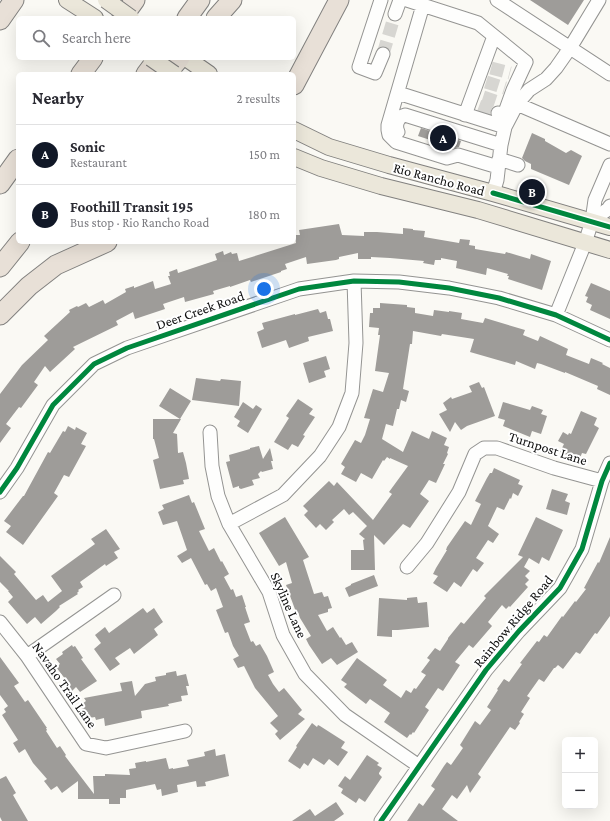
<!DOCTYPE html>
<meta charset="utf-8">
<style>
:root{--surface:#fff;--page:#f7f7f7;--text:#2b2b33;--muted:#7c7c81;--line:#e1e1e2;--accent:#111827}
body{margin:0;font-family:"Crimson Pro",serif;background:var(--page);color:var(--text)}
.controls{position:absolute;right:12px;bottom:12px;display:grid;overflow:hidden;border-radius:6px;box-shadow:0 4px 16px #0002}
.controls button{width:36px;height:36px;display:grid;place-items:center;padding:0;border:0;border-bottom:1px solid var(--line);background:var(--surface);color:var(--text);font:20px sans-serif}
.you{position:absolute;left:264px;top:289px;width:14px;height:14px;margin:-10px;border:3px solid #fff;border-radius:50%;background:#1a73e8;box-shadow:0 0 0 6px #1a73e833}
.badge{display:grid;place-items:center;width:26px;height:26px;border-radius:50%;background:var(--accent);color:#fff;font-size:13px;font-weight:700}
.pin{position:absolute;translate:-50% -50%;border:2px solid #fff;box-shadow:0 1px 4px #0006}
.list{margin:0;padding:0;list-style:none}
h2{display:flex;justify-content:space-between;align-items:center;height:52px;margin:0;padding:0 16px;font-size:17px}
h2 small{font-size:13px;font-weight:400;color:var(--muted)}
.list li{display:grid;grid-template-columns:26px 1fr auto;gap:12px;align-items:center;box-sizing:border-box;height:60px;padding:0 16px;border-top:1px solid var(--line)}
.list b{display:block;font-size:15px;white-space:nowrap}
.list p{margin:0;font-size:13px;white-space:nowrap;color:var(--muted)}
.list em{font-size:13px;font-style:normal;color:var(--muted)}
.icon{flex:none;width:22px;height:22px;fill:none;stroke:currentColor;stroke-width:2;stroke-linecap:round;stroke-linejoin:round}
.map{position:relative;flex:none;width:610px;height:821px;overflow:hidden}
.search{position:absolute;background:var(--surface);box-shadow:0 4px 16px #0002;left:16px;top:16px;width:280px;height:44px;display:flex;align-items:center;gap:10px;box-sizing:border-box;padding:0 14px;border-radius:6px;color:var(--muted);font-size:15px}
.panel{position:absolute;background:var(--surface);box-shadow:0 4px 16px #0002;left:16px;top:72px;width:280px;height:172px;border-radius:6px}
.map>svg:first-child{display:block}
</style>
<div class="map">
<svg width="610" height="821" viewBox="0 0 610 821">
<rect width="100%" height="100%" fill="#faf9f4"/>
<path fill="#9e9c99" d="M530,0H584L568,25Z
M421,128L461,141L459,147L455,148L418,136Z
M532,133L545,139V141L566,153L571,150L582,156L569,185L531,169V164L525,161L522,158Z
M339,224L342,235L364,236V232H377L403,234V228L413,229V230L425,231L424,237L459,243L460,239L470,240L469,245L475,246V249L505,254L506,252L530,259L531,254L551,261L542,290L508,279L509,276H507L508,274L487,268L486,275L456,268L457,261L441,258V260H435L434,265L423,263L424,261L390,258L371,257V259H358V253L339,257V259L336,260L307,264L306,257L285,264L287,269L281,271V272L251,282L250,280L230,287V286L213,291L214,294L185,302L184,297L163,304L165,309L135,319L133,312L116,321L118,325L73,347L75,349L50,372L45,366L34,382L38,385L21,408L19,407L6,424L11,428L0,443V394L22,365L48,340L44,336L70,312L69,310L77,306L78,307L86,303L89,307L103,300L105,304L126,292L125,289L134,286V288L153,281L155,289L171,284L168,276H170L169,272L177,269L178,273L217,260L215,254L223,251L224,255L231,252L232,254L237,253L239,261L296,243L295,235H300L299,230Z
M591,283L610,291V319L590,310L592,305L586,302L588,297L585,296Z
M380,303L407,305V307L415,308V313L433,316L434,310L449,312V311L462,313L461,319L483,323L485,318L525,330L523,335L538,341L540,336L568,349L566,355L589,364L591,358L603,363L602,364L610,368V395L597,389L598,386L565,372V373L541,364L537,363L535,369L516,361L515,365L470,352L474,339L442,334L441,336L413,331L412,344H410L403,389L409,391L406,402L401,400L399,409H397L393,426L386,424L382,439L403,452L412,431L429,439L432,431L447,438L444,445L449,447L447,453L448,454L443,464H445L436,483L429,480L420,494L429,501L410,528L403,524L384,545L374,535L375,570H351V550H364L363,540L365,539L359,534L367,526L353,512L349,515L344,509L332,520L334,522L326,530L320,524L316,528L304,515L308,511L303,506L329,481L334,486L337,482L373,520L392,494L389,492L408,466L390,458V459L387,457L384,461L383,460L372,479L361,473L356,482L341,474L345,467L341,464L355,440L361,443L365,435L370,419L364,418L373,389L383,392L389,373L375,371L380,335H378L379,328L369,327L370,313H373V308H380Z
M318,309L320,313L326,311L328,319H330L333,331L308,337L309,341L289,348L286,340L262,348L257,332L264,329L262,323L295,314V315Z
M326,356L330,369L324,371L326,377L309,383L303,363Z
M196,378L220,381L221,379L241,381L239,406L192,400Z
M479,382L482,388L484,387L495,416L467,426L461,430L455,422L450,432L439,414L447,410L443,403L451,397L452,399L472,392L469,386Z
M170,388L191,401L180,419L159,406Z
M298,399L313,409L309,414L315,417L303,435L305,436L298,447L292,444L288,450L274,442L289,418L286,416Z
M243,402L253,409L256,405L262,409L248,433L237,426L240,421L234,417Z
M503,402L530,410L532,406L543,410L541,414L547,416L541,434L532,431L530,437L503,426L505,420L498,418Z
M581,411L597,418L594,425L599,428L586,454L582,453L580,458L572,455L571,457L560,452L564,444L558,441L563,432L568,435L569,433L571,434Z
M153,419H181L173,433L177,434L178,453L183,452L186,463L189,479L183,480L184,484L160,489L153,460L159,458L154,439H153Z
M68,426L75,430L76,427L87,433L81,444L86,446L69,477L64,475L54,493L58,496L23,545L6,532L11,526L4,521L23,496H24L48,452L50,453L63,431L65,432Z
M259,446L263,459L270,448L273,461H271L273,469L262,472L261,471L258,474L260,478L252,480L254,485L241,489L239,488V486L233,488L226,462L230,461L229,455L250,449V448Z
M494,468L520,480L518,484L523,486L518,496L513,493L511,499L510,498L504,510L497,507L488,526L499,534L493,543L488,540L476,558L484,563L477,572L473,569L461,587L454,582L447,592L433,583L438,576L433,574L436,568L447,550H446L447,547L465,521L471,525L481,504L475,501L487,478L490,473H492Z
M552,489L568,494L565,501L570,503L567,515L546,509Z
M189,495L192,503L194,502L205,529L199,531L209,551L214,548L221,562L222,561L229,574L224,577L231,590L233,589L236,597L242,595L246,607H245L250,622L244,624L251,642L253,641L256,646L260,644L267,656L274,672L268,675L273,684L279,692L284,688L302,710L298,714L305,719L280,740L275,734L278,731L270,723L278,716L255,688L244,666L238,668L233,659L239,656L233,646L228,632L225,633L216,610L223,607L216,588L211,591L207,584L205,585L191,558L182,563L177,556L187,550L177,521L163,525L158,512L164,509L162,505Z
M285,517L309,557L303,560L314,594L322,592L324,597L328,596L332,608L328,609V612L318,615L327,631L333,627L340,638L341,637L346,645L352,642L358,652L337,665L331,658L322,664L309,645L306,639L311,636L300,618L298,612H296L286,585L292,583L286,562L279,566L259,533Z
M536,517L563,530L549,561L542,557L539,564L529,558L524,567L530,571L525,576L529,580L525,584L528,587L510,607L509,606L506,609L502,605L488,622L492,626L473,648L469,645L455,662L460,665L443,691L438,688L425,707L429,710L414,733L413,732L411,735L410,734L407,738L384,722L390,713L370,699L366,704L344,687L347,684L341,680L357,658L387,680L383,685L401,698L406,690L411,693L414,688L416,689L426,675L421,672L430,660L427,658L435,648L440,651L448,639V638L461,622L464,624L486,598L484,596L523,557L518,555Z
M106,529L120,549L114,552L118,558L106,566L105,564L80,582L83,587L78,590L79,591L77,593L78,594L59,606L60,607L56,611L41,624L35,617L27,624L8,602L13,597L8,591H9L0,582V556L16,572L14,574L36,600L43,595L48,602L62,591L51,576L95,544L91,539Z
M610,537V616L597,634L595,633L580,654L576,652L563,669L558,665L555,668H554L544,682L539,679L527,696L530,698L521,712L524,714L519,722L520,723L515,730L510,727L478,774L481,777L470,793L467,785L457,799L452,795L442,809L458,821H407L419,803L423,806L435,789L431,786L444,766L447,762L451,765L463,748L460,745L475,721L480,725L491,710L487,707L498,690L497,689L504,679L509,682L522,664L520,663L537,641L539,642L544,635L547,637L562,616L563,617L575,601L576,602L586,589L584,588L598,562L599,563Z
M374,575L378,586L349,597L345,588L351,585V584Z
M417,597L418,603L427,602L429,627L398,630H392V637L377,636L379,598L407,600V598Z
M143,608L147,613L154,608L163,622L154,629L158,635L134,654L130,648L115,658L120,664L110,671L94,649L101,643L95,635L105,627L109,633Z
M72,645L73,647L75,646L83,658L81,659L97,681L80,692L76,687L72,691L65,680H66L56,667L60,664L56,659L63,654L62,652Z
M0,657L19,683L14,686L25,702L28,700L47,728H46L47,730L46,731L57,748L60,746L66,755L65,756L94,794L93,776H105V774L130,775L129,769L136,768L135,763L146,761V762L166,758L169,769L173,768V769L189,766L187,760L205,756L204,752L215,749L216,756L225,754L229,776L205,782L206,786L197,787L196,781L177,785L178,792L162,796L161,789L157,790L155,784L126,790V798H120V804H109V799H78V781L62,793L57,786L51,790L44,781L47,779L33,763L25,749L19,753L13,743L18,740L2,715L6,712L4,709L8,706L0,695Z
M176,671L177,676L186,674L189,686H186L188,695L181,696L182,701L168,704L169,706L141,711L142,718L105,726L104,718L96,720L95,717L89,718L88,712L83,711L82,704L86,701L84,698L122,691L120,683L132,681L135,696L145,684L156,681L155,677L166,675V673Z
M312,723L317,727L318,725L320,726L345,742L341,748L348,752L338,766L329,759L324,765L313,758L308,766L304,763L300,769L288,761L297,747L296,746Z
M367,755L379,763L377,765L382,768L379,773V774L382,777L365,802L359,798L356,803L341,793L343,789L338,786L345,776L350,780Z
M6,776L16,793L13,795L28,821H2L0,817V779Z
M336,802L344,814L334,821H292L310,809L315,816Z"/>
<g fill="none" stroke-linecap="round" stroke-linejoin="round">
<path stroke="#d7d6d2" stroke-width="13" stroke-dasharray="13 6" stroke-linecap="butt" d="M383,54L395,14
M491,68L510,73
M486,82L505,88
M483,97L501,103
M479,106L498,113"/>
<defs>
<path id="minor" d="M381,0L359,67L375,73L383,54
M407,0L478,23L494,36L465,115
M497,0L610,74
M423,5L388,125V130L389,135L396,142L447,158L458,155L498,167
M395,14L400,0
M494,36L526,62L513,90L504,115L498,113
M398,93L505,127
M517,104L610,144
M398,132C395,126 397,117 405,115L501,145
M499,159L518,165
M493,193L497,180L501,145L505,127L517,104L529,90L546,79L556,68L570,48L599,0
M592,221L608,209L610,206
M556,315L585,243L592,221L595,200L610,165
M210,432L212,466L218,496L229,524L269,592L283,635L305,674L345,715L419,766
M0,492L17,468L53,405L94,364L127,348L299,289L354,281L399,282L449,288L499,298L556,315L610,340
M229,524L283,495L320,456L339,427L352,393L356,343L354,281
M407,567L427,543L459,492L475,454L484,448H497L554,468L602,481
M0,622L27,656L86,744L106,748L185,731
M27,656L114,595
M381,821L486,670L519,631L560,588L582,549L602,481L610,463"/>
<path id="major" d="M67,0L95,18
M186,58L209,74
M294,130L329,147L389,165L493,193L610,227
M294,157L321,168L381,186L478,210L610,250"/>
<path id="highway" d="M122,18L135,0
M187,18L200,0
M216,18L232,0
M0,20L14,0
M81,74L93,58
M146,74L158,58
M166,74L180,58
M294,85L339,0
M0,184L18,159
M0,267L20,242
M0,315L29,286L56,265L107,242"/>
</defs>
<use href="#minor" stroke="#949492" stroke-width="15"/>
<use href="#major" stroke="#82817f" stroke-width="18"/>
<use href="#highway" stroke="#82817f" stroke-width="21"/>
<use href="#minor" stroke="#fefefd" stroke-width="13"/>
<use href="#major" stroke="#ebe7da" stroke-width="16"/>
<use href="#highway" stroke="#e8e0d7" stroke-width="19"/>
<defs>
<path id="major-bridge" d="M106,0L131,18
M151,58L174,74"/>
</defs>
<use href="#major-bridge" stroke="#82817f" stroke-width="18" stroke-linecap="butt"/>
<use href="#major-bridge" stroke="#ebe7da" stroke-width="16"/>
<defs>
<path id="cycleway" d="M493,193L610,227
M0,492L17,468L53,405L94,364L127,348L299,289L354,281L399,282L449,288L499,298L556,315L610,340
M381,821L486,670L519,631L560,588L582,549L602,481L610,463"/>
</defs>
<use href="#cycleway" stroke="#fff" stroke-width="8"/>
<use href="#cycleway" stroke="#00873e" stroke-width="5"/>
</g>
<g text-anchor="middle" stroke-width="4" stroke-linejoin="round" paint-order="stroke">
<g font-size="14" fill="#0e0e0e" stroke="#fff">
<text transform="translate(439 179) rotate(15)" y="5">Rio Rancho Road</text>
<text transform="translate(200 310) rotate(-19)" y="5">Deer Creek Road</text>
<text transform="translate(548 448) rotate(18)" y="5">Turnpost Lane</text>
<text transform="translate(289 605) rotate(66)" y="5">Skyline Lane</text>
<text transform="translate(513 621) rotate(-50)" y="5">Rainbow Ridge Road</text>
<text transform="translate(65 685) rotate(55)" y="5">Navaho Trail Lane</text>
</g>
</g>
</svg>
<div class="controls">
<button>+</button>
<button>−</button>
</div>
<div class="you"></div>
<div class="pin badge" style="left:443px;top:138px">A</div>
<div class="pin badge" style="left:532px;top:192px">B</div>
<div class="search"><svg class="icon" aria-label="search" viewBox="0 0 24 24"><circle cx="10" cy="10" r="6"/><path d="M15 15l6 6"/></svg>Search here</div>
<section class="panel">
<h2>Nearby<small>2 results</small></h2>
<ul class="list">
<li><span class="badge">A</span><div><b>Sonic</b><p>Restaurant</p></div><em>150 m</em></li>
<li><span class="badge">B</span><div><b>Foothill Transit 195</b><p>Bus stop · Rio Rancho Road</p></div><em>180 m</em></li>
</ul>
</section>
</div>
